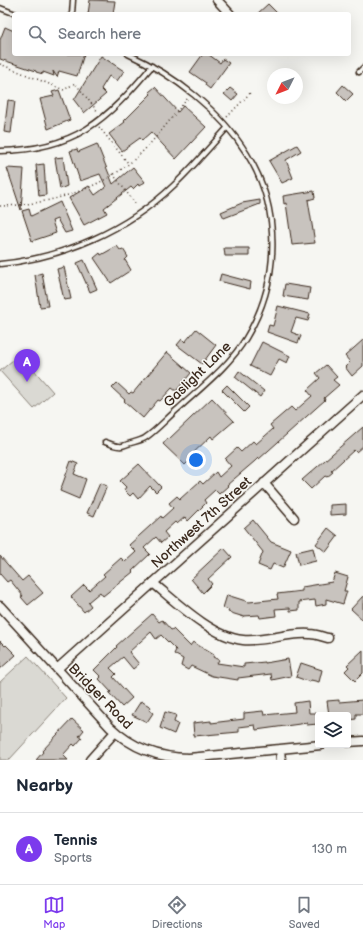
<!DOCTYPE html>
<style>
:root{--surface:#fff;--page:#f6f6f7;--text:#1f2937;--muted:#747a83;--line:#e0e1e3;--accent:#7c3aed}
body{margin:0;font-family:"Balsamiq Sans",sans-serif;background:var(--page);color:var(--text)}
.controls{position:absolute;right:12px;bottom:12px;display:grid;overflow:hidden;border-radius:4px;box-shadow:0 4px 16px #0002}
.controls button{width:36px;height:36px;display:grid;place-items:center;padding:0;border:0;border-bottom:1px solid var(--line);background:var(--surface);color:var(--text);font:20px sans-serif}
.compass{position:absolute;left:267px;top:68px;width:36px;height:36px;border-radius:50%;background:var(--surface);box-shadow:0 4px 16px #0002;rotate:228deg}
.you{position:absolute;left:196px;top:460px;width:14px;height:14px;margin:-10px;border:3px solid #fff;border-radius:50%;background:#1a73e8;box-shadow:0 0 0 6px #1a73e833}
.badge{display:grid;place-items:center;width:26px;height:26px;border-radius:50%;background:var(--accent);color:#fff;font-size:13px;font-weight:700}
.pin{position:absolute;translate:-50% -33px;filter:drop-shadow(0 1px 2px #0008)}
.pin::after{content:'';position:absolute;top:21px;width:14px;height:12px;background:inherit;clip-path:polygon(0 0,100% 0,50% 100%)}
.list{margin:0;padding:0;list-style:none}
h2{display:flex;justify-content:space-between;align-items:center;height:52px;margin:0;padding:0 16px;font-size:17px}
h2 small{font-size:13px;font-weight:400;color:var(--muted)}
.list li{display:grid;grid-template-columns:26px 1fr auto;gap:12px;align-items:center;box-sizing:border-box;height:72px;padding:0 16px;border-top:1px solid var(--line)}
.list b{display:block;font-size:15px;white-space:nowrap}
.list p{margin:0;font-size:13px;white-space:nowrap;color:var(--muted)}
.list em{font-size:13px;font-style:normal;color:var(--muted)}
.icon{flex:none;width:22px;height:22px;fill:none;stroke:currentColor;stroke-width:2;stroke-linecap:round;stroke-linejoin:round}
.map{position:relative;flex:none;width:363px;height:760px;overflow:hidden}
.search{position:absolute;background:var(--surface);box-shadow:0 4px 16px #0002;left:12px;right:12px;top:12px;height:44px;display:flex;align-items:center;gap:10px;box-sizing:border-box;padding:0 14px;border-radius:4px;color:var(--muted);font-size:15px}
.sheet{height:124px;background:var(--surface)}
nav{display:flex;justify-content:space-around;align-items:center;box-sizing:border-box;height:56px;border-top:1px solid var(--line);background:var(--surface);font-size:11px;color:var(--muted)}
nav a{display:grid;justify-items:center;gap:2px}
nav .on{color:var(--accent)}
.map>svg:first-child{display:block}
</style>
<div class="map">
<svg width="363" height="760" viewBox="0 0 363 760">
<rect width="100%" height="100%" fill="#f6f6f2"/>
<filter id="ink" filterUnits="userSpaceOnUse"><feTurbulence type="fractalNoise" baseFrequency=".025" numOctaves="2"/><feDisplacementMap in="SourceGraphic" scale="8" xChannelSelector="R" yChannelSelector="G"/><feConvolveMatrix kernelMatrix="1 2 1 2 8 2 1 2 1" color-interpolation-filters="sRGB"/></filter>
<g filter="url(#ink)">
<path fill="#dad9d3" stroke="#8a8278" d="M20,354L53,392L34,409L0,371Z
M28,656L66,698L9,760H0V682Z"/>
<path fill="#c8c3be" stroke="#3b2a1e" d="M90,0L115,1L113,14H88Z
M268,4L278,14H257Z
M5,27L14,31V54H84L77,76L59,71L57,77L53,71L54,76L43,72V74L36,72V71L0,59V40Z
M203,54H208L220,63L223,59L229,63L210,89L205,85L206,83L190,72Z
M101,56L124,71L117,81L109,76L101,89L106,94L84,113L74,100Z
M343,85L353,94L346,101L337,92Z
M155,87L178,112L183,106L206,127L176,159L151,132L142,140L140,138L122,151L109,134L125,122L124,121L151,94L149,92Z
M230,88L238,94L232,101L224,94Z
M59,90L70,120L48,129L40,99L54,96L52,92Z
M8,100L15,101L11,133L4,132Z
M97,144L113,184L133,167L145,182L139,186L138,184L133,189L131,187L104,208L107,213L84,225L69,198L89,186L95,195L106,187L100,174L80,181L70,151L77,149L78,152Z
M297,145L301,151L286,160L293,178L282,183L269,161Z
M63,157L67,186L60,189L55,158Z
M44,164L46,195L39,196L36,165Z
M7,168L24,169L21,210Z
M314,191L315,198L308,200L315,243L292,245L286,203L284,204L283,196Z
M260,200V204L224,218L221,212L242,203Z
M60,202L72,231L65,233L57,219L52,221L56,233L32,241L22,211L29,209L31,216Z
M117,246L120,250L123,249L128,257L125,260L131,270L111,283L94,258L100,253L101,255Z
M224,248H249V256H225Z
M84,260L97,289L90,292L77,263Z
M64,267L71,299L64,300L57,269Z
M42,273L48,306L40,307L35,275Z
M221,274L251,282L250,289L219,281Z
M285,284L310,288L308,300L283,296Z
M278,306L310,314L308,321L296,318L291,332L301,336L298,343L267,332L269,325L273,326Z
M196,329L216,345L202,364L177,345L182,339L185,342Z
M363,340V366L352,376L345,367L350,362L345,356Z
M262,342L290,356L287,363L279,359L270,376L250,366Z
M167,352L191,373L176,391L172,388L160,401L158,400L143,418L124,401L125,400L112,388L117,383L129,394L131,392L133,393Z
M326,365L337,377L333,380L339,385L324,398L325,400L259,459L258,458L255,461L227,485L228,486L219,494L215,490L204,500L206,503L188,521L185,517L177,524L175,522L164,532L168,537L161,543L156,537L144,548L150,554L132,571L133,572L103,596L100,592L88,602L91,606L84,612L71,597L84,585L89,590L105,576L103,574L121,558L125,562L136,552L129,545L161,516L162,518L173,508L169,503L177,496L180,499L200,481L203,484L216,472L219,477L231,466L225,459L237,448L241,452L253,441L256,444L273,429L270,425L291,407L295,411L312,396L307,390L320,378L316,373Z
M239,371L264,391L260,397L235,377Z
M227,385L249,407L244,412L222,390Z
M212,398L234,421L213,439L211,436L188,458L190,460L185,465L163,444L168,438L169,439Z
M363,427V446L356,452L354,450L331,471L333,472L327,477L325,476L311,489L302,480Z
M71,461L78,464L74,474L86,479L79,499L60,491Z
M139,464L161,487L156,492L150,486L138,499L133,493L130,496L124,490L126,487L120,481Z
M100,483L107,486L94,516L87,513Z
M346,504V514L330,515V505Z
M253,520L271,542L291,550L283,568L273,564L270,570L258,565L263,552L244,528Z
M328,528L338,536L326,552L316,544Z
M224,548L232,557L208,579L212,584L203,593L191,579Z
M313,548L316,561L299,565L296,552Z
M0,556L22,581L28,576L43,593L28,605L21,597L23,596L10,580L7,582L0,574Z
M335,573L348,577L344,591H347L343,604L326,599V604L316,606L315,600L299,602V610L290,611V608L275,609L276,616L260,618L259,615L244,616V617L228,612L229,610L223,608L227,595L249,602L278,599L277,594L302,591V587L332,582Z
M363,596V620L351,609Z
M152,614L159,622L162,620L171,630L173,629L190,646L193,642L214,655L213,657L219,660L217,663L244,667V664L265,662V663L288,659L291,676L272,680L271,674L238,678V680L212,676L191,666L188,670L181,666L183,659L174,654L176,650L161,635L156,639L151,632L129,652L139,664L133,669L123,657L110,668L116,674L113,677L132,698L122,707L109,693L111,692L99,679L101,677L94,670L117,647L116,646Z
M0,641L5,646L6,645L16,655L0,669Z
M363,650V673L355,681L345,671L349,667L347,665Z
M301,663L322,670L319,682L311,680L310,682L296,677Z
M339,700V702L363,700V714H356V719L348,720V715H329L327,701Z
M141,701L151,707L149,710L153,713L147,722L132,715Z
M308,701L309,713H317L318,724L307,725V723L256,730L255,725L239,727V732L194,736L193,723L211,721V723L244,719V713L263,711L264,715L295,712L294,703Z
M165,712L176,715L174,722L178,724L174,734L160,728Z
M72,719L84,730L79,736L82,738L75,746L73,744L63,755L68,760H36L43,752L42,751Z"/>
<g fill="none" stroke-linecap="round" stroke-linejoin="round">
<defs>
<path id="lane" d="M0,8L16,14
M72,14L73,0
M359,72L363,68
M0,151C75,150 106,121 152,66
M0,264C63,258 127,230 173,186C192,168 210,147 227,128
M105,442C109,443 114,446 119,446C122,447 125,445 128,444C133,442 140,441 145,438C157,430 168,417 179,408C202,387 230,365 246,338C280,282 282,210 247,154C220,110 174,75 128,54"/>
<path id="street" d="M217,0L230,14
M264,483L294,518
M153,583C176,602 212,637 243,640C266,642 288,632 310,634C316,634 323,637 328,638
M0,606L110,727C132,748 158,758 189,758L321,745
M57,669L363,395
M348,742L363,741
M280,749L281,760
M90,760L115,732"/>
</defs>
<use href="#lane" stroke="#3b2a1e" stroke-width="7"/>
<use href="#street" stroke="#3b2a1e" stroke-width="11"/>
<path stroke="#3b2a1e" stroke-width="1.5" stroke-dasharray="1 3" stroke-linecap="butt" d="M0,64L64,90L75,83L98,112
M227,117L252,91
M99,127L128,163
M113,174L137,206
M0,206C48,205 101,190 138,156C156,139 172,117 188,98"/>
<use href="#lane" stroke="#f6f6f2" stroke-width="4"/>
<use href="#street" stroke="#f6f6f2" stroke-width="8"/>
</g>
</g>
<g text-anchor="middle" stroke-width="3" stroke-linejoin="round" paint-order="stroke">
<g font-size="14" fill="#3b2a1e" stroke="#f6f6f2">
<text transform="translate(197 374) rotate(-44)" y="5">Gaslight Lane</text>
<text transform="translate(201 522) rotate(-42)" y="5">Northwest 7th Street</text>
<text transform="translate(101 696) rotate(46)" y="5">Bridger Road</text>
</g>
</g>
</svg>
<div class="controls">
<button><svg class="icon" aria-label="layers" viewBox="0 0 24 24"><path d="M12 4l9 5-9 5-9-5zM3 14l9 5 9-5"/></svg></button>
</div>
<svg class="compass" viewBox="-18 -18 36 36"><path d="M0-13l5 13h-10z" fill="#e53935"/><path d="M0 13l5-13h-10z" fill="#747a83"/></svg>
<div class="you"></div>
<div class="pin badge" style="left:27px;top:382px">A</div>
<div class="search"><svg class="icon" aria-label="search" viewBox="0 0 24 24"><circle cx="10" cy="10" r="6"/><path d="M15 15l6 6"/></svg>Search here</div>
</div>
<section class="sheet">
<h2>Nearby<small></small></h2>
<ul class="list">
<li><span class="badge">A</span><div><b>Tennis</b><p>Sports</p></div><em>130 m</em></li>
</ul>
</section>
<nav>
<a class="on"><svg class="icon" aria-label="map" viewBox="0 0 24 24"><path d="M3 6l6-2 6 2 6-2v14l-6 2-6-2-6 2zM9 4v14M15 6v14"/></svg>Map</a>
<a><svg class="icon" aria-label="directions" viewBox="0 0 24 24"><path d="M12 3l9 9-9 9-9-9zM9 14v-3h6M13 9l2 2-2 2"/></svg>Directions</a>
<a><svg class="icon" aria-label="saved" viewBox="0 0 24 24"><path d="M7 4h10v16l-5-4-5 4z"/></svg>Saved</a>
</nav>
